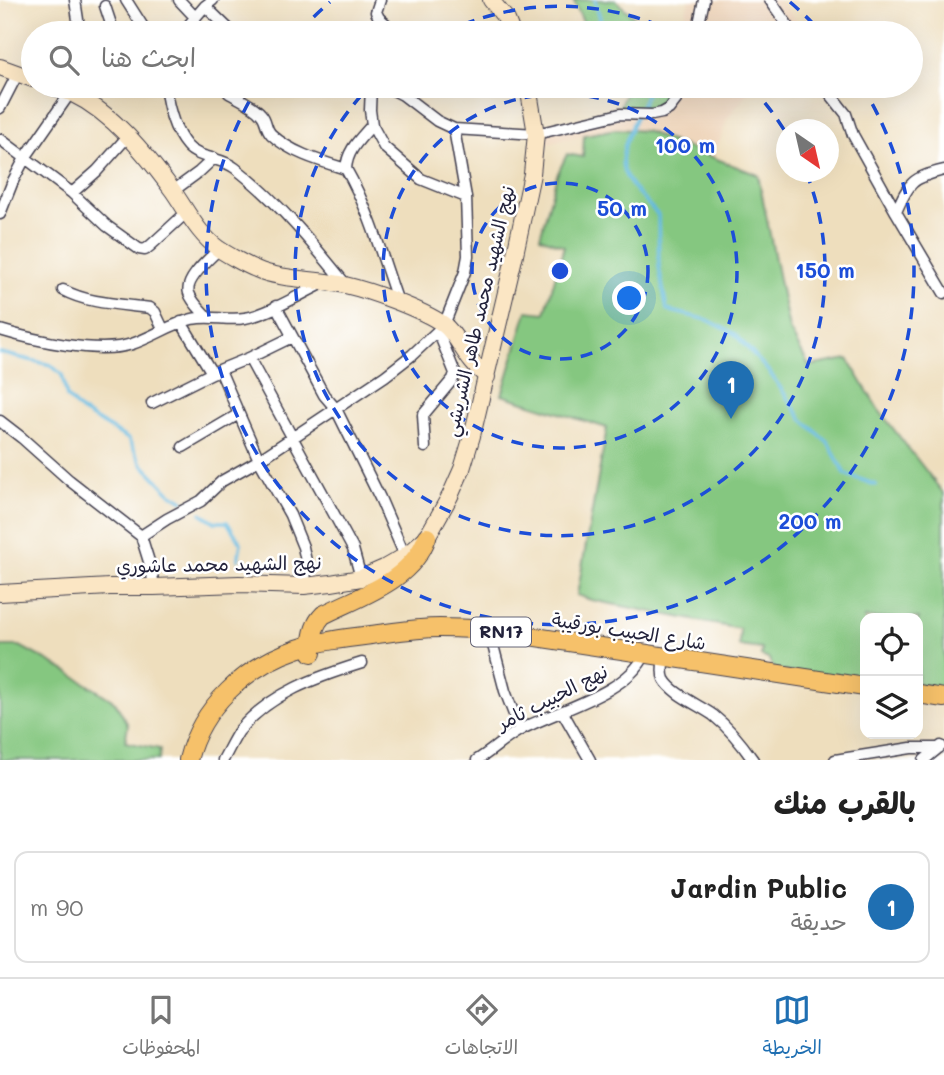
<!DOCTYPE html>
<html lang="ar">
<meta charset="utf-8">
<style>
:root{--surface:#fff;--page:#f6f6f6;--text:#222;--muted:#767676;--line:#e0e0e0;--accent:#1f6fb2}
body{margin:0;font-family:Mali,"Playpen Sans Arabic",sans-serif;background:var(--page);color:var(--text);direction:rtl}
.controls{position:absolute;right:21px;bottom:21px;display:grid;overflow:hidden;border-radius:14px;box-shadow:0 7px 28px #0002}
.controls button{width:63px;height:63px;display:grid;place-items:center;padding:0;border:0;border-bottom:2px solid var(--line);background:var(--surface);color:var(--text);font:35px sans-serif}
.compass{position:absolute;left:776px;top:119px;width:63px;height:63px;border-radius:50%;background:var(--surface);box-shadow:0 7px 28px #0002;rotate:146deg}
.you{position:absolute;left:630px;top:299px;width:24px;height:24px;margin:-18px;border:5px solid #fff;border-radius:50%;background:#1a73e8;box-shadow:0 0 0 10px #1a73e833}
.badge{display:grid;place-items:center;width:46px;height:46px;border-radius:50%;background:var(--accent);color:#fff;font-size:23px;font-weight:700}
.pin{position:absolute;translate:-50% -58px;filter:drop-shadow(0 2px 4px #0008)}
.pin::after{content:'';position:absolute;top:37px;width:24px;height:21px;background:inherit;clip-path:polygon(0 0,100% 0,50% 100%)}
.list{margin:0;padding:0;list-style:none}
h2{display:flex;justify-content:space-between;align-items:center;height:91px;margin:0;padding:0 28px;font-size:30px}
h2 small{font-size:23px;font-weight:400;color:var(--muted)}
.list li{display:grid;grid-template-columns:46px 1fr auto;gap:21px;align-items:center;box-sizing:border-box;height:112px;margin:0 14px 14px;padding:0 14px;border:2px solid var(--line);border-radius:14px}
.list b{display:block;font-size:26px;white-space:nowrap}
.list p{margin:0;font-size:23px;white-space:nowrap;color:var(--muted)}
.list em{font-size:23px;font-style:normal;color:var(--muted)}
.icon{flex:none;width:38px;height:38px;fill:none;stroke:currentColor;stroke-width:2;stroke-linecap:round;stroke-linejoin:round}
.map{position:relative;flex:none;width:944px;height:760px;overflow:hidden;direction:ltr}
.search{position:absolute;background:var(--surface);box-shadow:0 7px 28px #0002;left:21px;right:21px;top:21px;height:77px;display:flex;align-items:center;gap:18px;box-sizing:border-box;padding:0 24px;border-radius:38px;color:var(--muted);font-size:26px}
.sheet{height:217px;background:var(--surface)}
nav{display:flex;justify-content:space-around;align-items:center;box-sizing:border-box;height:98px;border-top:2px solid var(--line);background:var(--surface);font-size:19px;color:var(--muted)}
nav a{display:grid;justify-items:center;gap:4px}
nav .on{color:var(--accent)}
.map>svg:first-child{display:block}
</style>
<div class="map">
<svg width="944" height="760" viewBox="0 0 944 760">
<rect width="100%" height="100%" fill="#fff"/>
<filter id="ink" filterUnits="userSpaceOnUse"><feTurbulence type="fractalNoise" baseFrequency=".0143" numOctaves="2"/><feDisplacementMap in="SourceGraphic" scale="14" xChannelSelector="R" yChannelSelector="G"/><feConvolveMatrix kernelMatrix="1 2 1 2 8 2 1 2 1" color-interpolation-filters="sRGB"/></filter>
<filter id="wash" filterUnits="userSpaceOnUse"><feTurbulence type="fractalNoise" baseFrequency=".00686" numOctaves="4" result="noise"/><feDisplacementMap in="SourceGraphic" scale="28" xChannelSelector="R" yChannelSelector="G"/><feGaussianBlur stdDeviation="1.57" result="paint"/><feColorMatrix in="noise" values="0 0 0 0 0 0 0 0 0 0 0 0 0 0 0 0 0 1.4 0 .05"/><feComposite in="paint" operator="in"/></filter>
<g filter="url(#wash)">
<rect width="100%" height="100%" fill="#eedebd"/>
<path fill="#efd6bc" d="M689,0H778L809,33H681Z
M668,86H753L727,119L714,158L644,131L616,129L547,143L543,127L665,100Z"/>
<path fill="#85c780" stroke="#54745e" stroke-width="2" d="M573,0H615L634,17L644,33H588Z
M626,86H661L665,100L658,108L619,109L627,88Z
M616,129L645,131L758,175L789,329L809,366L848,359L878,409L944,494V696L918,692V618H865V684L774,670L769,659L761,656L762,649L739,646L740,629L591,600L577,595L607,428L502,395L527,311L545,313L564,246L540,237L557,175L567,154L583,157L584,135Z
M0,646H20L68,672L115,702L128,725L125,742L160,749L159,760H0Z"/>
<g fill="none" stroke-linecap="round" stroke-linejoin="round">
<path stroke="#64bae0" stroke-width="3.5" d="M595,0L601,22L611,33
M643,86L646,95C638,114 616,152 624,172C631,189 647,202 658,215L659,267L667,310L708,320L735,334L770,373L802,419L828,442L845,474L876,485
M0,353L51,365L62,375L67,397L81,411L128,439L142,464L170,493L183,501
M201,513L215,522H227L241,543L238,560"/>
</g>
</g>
<g filter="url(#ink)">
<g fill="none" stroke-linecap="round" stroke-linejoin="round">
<defs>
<path id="street" d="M75,0L80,33
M126,0L147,33
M179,0L195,17
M380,0L376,12L379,18L386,24V33
M770,0L793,33
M105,6L114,33
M205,6L233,33
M182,33L205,6L213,0
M697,33L704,0
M139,86L165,87
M165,86C168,106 173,130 187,146C198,159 221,157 235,168C278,201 313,244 347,286
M233,86L229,93C239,99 254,105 261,114C267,120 265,128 271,134C291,153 320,161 346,169C370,211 382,257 398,302
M371,86L370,110L372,125L384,147L421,179L466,197
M385,86L403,95L437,121L454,129L536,134L620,114L652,115L662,113L669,109L676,100L681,86
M824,86L846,114L853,135L896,212L944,293
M0,108L18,73
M0,139L72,193L107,226L139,249L145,250L150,246L187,212
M346,169C347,150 360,139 372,125
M173,191L199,172L214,158
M72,193L97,171L128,136
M896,212C909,182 912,178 944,170
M0,214L13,181L25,158L75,86
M63,290C89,304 121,304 150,308L155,312L163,329
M276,306L324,395L336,409L380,498L405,556
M206,316C200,309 192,302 189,293C184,280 210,258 219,249
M181,322L212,373
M0,330C33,340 99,355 132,344C153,337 171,324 192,319C210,315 227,321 245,318C269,314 302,293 324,283
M249,358L353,549L361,578
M152,403L212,373L249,358L292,337
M239,414L259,460L290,515L303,547L307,566L304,586
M0,421L22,438L69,480L141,536L151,568L154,587
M183,447L239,414L220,370
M425,447L423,415L453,379L455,373L438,331
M141,536L167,519L201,501L222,481L259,460L385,376L412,355L444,325L465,272L468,256L466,197L454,129
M489,630L505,691L520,730
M664,657C663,664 661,672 664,679C672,694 699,705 713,715C728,727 742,744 753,760
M562,711L590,760
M223,760C228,751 233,740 239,731C270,693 317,677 362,663
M477,760C492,751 506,737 522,729C558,710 628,693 645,654
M835,760L911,748H939
M924,760L941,746"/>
<path id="secondary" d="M491,0L507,20L512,33
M0,67L33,79
M50,86C57,88 64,90 71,93C113,113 146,154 173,191C187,211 198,234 219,249C228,255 246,265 256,269C280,280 318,279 345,285C371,291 421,309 443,324C456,334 462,350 472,362C476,367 482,372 487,377
M0,593L110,587H154L239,584L304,586L331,583L361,578L384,568L405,556L427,537L450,496L462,469L472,436L515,254L532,174L536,134L528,86"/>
<path id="primary" d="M312,653C311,639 313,625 323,615C360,596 412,581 427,537
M918,694L944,698
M188,760C201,707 246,666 297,649C320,641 346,638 371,635C394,632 417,628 440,628C456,628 473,629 489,630L865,687"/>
</defs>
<use href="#street" stroke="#413e4e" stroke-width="13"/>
<use href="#secondary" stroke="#413e4e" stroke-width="18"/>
<use href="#primary" stroke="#413e4e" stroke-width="20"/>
<use href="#street" stroke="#fff" stroke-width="10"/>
<use href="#secondary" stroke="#fbe6c4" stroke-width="16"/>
<use href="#primary" stroke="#f6c16b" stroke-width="18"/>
</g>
</g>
<g fill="none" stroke="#1d4ed8" stroke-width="3.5" stroke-dasharray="12 9">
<circle cx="560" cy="271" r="88"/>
<circle cx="560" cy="271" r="177"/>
<path d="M444 33A265 265 0 0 1 676 33M751 87A265 265 0 0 1 786 133M806 172A265 265 0 1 1 369 87"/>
<path d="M299 32A354 354 0 0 1 330 2M790 2A354 354 0 0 1 821 32M862 86A354 354 0 1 1 258 86"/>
</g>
<g text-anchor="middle" stroke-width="5" stroke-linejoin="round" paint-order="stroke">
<rect fill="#fff" stroke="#646476" stroke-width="2" x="471" y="617.5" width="60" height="29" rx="5"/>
<g font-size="18" font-weight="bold" fill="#22223b">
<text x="501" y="638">RN17</text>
</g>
<g font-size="19" fill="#22223b" stroke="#fff">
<text transform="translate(479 311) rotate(-77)" y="7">نهج الشهيد محمد طاهر الشريشي</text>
<text transform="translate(219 564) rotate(-1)" y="7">نهج الشهيد محمد عاشوري</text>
<text transform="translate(629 631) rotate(9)" y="7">شارع الحبيب بورقيبة</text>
<text transform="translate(552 697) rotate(-27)" y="7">نهج الحبيب ثامر</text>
</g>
</g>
<circle cx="560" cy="271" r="10" fill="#1d4ed8" stroke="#fff" stroke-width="3.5"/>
<g font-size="21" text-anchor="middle" font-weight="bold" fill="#1d4ed8" stroke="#fff" stroke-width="5" stroke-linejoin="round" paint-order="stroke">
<text x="685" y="153">100 m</text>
<text x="622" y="216">50 m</text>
<text x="825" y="278">150 m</text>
<text x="810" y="529">200 m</text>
</g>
</svg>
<div class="controls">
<button><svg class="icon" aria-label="locate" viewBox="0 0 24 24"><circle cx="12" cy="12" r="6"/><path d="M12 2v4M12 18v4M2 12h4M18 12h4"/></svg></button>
<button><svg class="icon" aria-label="layers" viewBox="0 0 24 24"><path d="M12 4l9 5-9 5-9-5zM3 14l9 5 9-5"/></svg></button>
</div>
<svg class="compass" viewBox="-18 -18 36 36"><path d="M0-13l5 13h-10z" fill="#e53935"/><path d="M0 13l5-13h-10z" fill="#767676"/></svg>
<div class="you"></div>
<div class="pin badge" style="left:731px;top:419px">1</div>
<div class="search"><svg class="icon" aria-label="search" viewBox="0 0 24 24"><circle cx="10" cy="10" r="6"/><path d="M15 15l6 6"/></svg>ابحث هنا</div>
</div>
<section class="sheet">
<h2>بالقرب منك<small></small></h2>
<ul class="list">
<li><span class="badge">1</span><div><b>Jardin Public</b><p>حديقة</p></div><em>90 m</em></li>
</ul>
</section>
<nav>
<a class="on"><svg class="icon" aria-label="map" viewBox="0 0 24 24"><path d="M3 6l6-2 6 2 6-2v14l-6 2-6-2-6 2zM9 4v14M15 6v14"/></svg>الخريطة</a>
<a><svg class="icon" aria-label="directions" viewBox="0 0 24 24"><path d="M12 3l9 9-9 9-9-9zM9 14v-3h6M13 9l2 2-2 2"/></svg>الاتجاهات</a>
<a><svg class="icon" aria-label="saved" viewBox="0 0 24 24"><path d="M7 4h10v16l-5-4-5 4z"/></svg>المحفوظات</a>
</nav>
